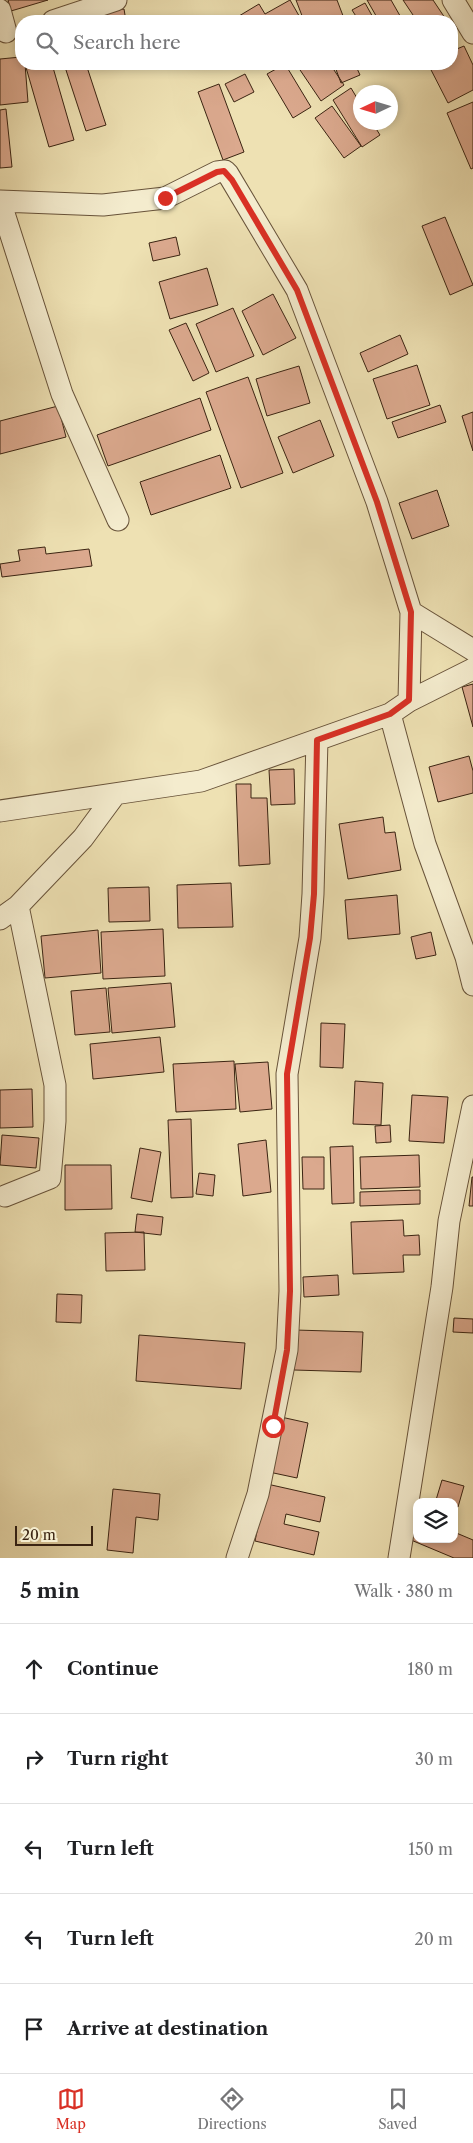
<!DOCTYPE html>
<meta charset="utf-8">
<style>
:root{--surface:#fff;--page:#f2f2f2;--text:#202124;--muted:#757577;--line:#e0e0e0;--accent:#d93025}
body{margin:0;font-family:"Libre Caslon Text",serif;background:var(--page);color:var(--text)}
.controls{position:absolute;right:15px;bottom:15px;display:grid;overflow:hidden;border-radius:10px;box-shadow:0 2px 8px #0003}
.controls button{width:45px;height:45px;display:grid;place-items:center;padding:0;border:0;border-bottom:1px solid var(--line);background:var(--surface);color:var(--text);font:25px sans-serif}
.compass{position:absolute;left:353px;top:85px;width:45px;height:45px;border-radius:50%;background:var(--surface);box-shadow:0 2px 8px #0003;rotate:266deg}
.scale{position:absolute;left:15px;bottom:12px;width:78px;box-sizing:border-box;padding-left:5px;border:2px solid #3b2412;border-top:0;font-size:14px;line-height:18px;white-space:nowrap;color:#3b2412;-webkit-text-stroke:4px #f4ecce;paint-order:stroke}
.stop{position:absolute;width:15px;height:15px;margin:-11px;border:4px solid #d93025;border-radius:50%;background:#fff}
.stop.end{background:#d93025;border-color:#fff;box-shadow:0 1px 5px #0008}
.list{margin:0;padding:0;list-style:none}
h2{display:flex;justify-content:space-between;align-items:center;height:65px;margin:0;padding:0 20px;font-size:21px}
h2 small{font-size:16px;font-weight:400;color:var(--muted)}
.list li{display:grid;grid-template-columns:32px 1fr auto;gap:15px;align-items:center;box-sizing:border-box;height:90px;padding:0 20px;border-top:1px solid var(--line)}
.list b{display:block;font-size:19px;white-space:nowrap}
.list em{font-size:16px;font-style:normal;color:var(--muted)}
.icon{flex:none;width:28px;height:28px;fill:none;stroke:currentColor;stroke-width:2;stroke-linecap:round;stroke-linejoin:round}
.map{position:relative;flex:none;width:473px;height:1558px;overflow:hidden}
.search{position:absolute;background:var(--surface);box-shadow:0 2px 8px #0003;left:15px;right:15px;top:15px;height:55px;display:flex;align-items:center;gap:12px;box-sizing:border-box;padding:0 18px;border-radius:20px;color:var(--muted);font-size:19px}
.sheet{height:515px;background:var(--surface)}
nav{display:flex;justify-content:space-around;align-items:center;box-sizing:border-box;height:70px;border-top:1px solid var(--line);background:var(--surface);font-size:14px;color:var(--muted)}
nav a{display:grid;justify-items:center;gap:2px}
nav .on{color:var(--accent)}
.map>svg:first-child{display:block}
</style>
<div class="map">
<svg width="473" height="1558" viewBox="0 0 473 1558">
<rect width="100%" height="100%" fill="#eee1b3"/>
<filter id="stains"><feTurbulence type="fractalNoise" baseFrequency=".004" numOctaves="4"/><feColorMatrix values="0 0 0 0 .2 0 0 0 0 .09 0 0 0 0 .02 0 0 0 .5 -.17"/></filter>
<radialGradient id="worn" r=".72"><stop offset=".6" stop-color="#630" stop-opacity="0"/><stop offset="1" stop-color="#630" stop-opacity=".3"/></radialGradient>
<path fill="#dba98e" stroke="#3b2412" d="M8,0H48L11,11Z
M290,0L302,21H235L234,19L259,4L265,14Z
M296,0H337L345,21H304Z
M367,0H391L403,21H379Z
M403,0H433L447,21H417Z
M365,3L375,21H359L352,10Z
M124,9L126,21H83L82,14Z
M464,46L473,65V90L448,103L428,64H452V51Z
M21,57V64H25L28,102L0,105V59Z
M25,64H52L74,140L49,147Z
M64,64H86L106,125L86,131Z
M285,64L311,107L293,118L267,74Z
M296,64H330L344,85L321,101Z
M334,64H355L360,75L341,83Z
M245,74L254,92L234,102L225,84Z
M219,84L244,152L223,160L198,92Z
M351,88L360,103V122H372L380,135L362,147L333,100Z
M473,102V168L471,169L447,113Z
M332,106L361,146L344,158L315,118Z
M6,109L12,167L0,168V110Z
M445,217L473,285L450,295L422,226Z
M176,237L180,255L153,261L149,243Z
M207,268L218,305L170,319L159,282Z
M273,294L296,338L263,355L242,311Z
M233,308L254,356L216,372L196,324Z
M186,323L209,373L193,381L169,330Z
M400,335L408,354L368,372L360,353Z
M417,365L430,405L387,419L373,379Z
M299,366L310,403L267,416L256,379Z
M248,377L283,473L241,488L206,392Z
M200,398L211,430L108,466L97,435Z
M440,405L446,422L398,438L392,422Z
M58,406L66,437L0,454V421Z
M473,412V451L462,416Z
M320,420L334,456L293,473L278,437Z
M220,455L231,488L151,515L140,482Z
M437,490L449,526L412,539L399,503Z
M45,547L46,554L89,549L92,566L2,577L0,564L20,561L18,550Z
M473,684V727L462,687Z
M469,756L473,771V793L438,802L429,767Z
M294,769L295,804L271,805L269,770Z
M236,784H251V798H267L270,864L239,866Z
M383,817L385,833L395,832L401,870L348,879L339,824Z
M231,883L233,927L178,928L177,885Z
M149,887L150,921L109,922L108,888Z
M397,895L400,934L348,939L345,900Z
M163,929L165,976L103,979L101,932Z
M98,930L101,973L45,978L41,936Z
M431,932L436,955L416,959L411,937Z
M171,983L175,1027L112,1033L108,988Z
M106,988L110,1032L75,1035L71,991Z
M321,1023L345,1024L343,1068L320,1067Z
M160,1037L164,1072L93,1079L90,1044Z
M234,1061L236,1109L176,1112L173,1064Z
M268,1062L272,1109L240,1112L235,1064Z
M355,1081L383,1083L381,1125L353,1124Z
M32,1089L33,1127L0,1128V1090Z
M412,1095L448,1097L444,1143L409,1141Z
M191,1119L193,1197L171,1198L168,1120Z
M390,1125L391,1142L376,1143L375,1126Z
M2,1135L39,1138L36,1168L0,1165Z
M266,1140L271,1192L243,1196L238,1144Z
M353,1146L354,1203L332,1204L330,1147Z
M140,1148L161,1152L152,1202L131,1198Z
M419,1155L420,1187L361,1189L360,1157Z
M302,1157H324V1189H303Z
M65,1165H111L112,1209L65,1210Z
M199,1173L215,1175L213,1196L196,1194Z
M472,1177H473V1206H469Z
M420,1190V1204L360,1206V1192Z
M137,1214L163,1217L161,1235L135,1232Z
M403,1220L404,1236L419,1235L420,1255H403L404,1272L353,1274L351,1222Z
M144,1232L145,1270L106,1271L105,1233Z
M338,1275L339,1295L304,1297L303,1277Z
M57,1294L82,1295L81,1323L56,1322Z
M454,1318L473,1319V1333L453,1332Z
M295,1330L363,1332L361,1372L294,1370Z
M139,1335L245,1343L241,1389L136,1381Z
M281,1417L308,1423L297,1478L269,1472Z
M442,1480L464,1486L458,1507L454,1506V1502L436,1500Z
M267,1484L325,1497L320,1522L286,1514L284,1524L319,1532L314,1555L255,1541Z
M113,1489L160,1494L158,1520L136,1517L133,1553L107,1550Z
M417,1527V1539H454V1532L473,1540V1558H454L411,1540Z"/>
<g fill="none" stroke-linecap="round" stroke-linejoin="round">
<defs>
<path id="minor" d="M453,0L473,33
M0,10L6,32
M53,21L116,0
M0,201L103,205L165,198L217,172L225,171L228,174L297,290L377,502L411,612L409,701
M0,201L62,394L118,520
M411,612L473,650
M473,669L409,701L390,714L425,844L466,957L473,985
M0,811L201,781L390,714
M0,919L18,906L83,838L114,796
M5,1196L50,1178L55,1121V1085L18,906
M237,1558L258,1494L287,1350L290,1291L287,1074L310,938L313,894L317,740
M399,1558L442,1287L449,1221L473,1106"/>
</defs>
<use href="#minor" stroke="#68533a" stroke-width="23"/>
<use href="#minor" stroke="#f4ecce" stroke-width="21"/>
</g>
<g fill="none" stroke-linecap="round" stroke-linejoin="round">
<path stroke="#d93025" stroke-width="6" d="M165,198L217,172L224,171L232,180L297,290L377,502L411,612L409,700L390,714L317,740L314,894L310,938L287,1074L290,1291L287,1350L273,1426"/>
</g>
<rect width="100%" height="100%" filter="url(#stains)"/>
<rect width="100%" height="100%" fill="url(#worn)"/>
</svg>
<div class="controls">
<button><svg class="icon" aria-label="layers" viewBox="0 0 24 24"><path d="M12 4l9 5-9 5-9-5zM3 14l9 5 9-5"/></svg></button>
</div>
<svg class="compass" viewBox="-18 -18 36 36"><path d="M0-13l5 13h-10z" fill="#e53935"/><path d="M0 13l5-13h-10z" fill="#757577"/></svg>
<div class="scale">20 m</div>
<div class="stop" style="left:273px;top:1426px"></div>
<div class="stop end" style="left:165px;top:198px"></div>
<div class="search"><svg class="icon" aria-label="search" viewBox="0 0 24 24"><circle cx="10" cy="10" r="6"/><path d="M15 15l6 6"/></svg>Search here</div>
</div>
<section class="sheet">
<h2>5 min<small>Walk · 380 m</small></h2>
<ul class="list">
<li><svg class="icon" aria-label="ahead" viewBox="0 0 24 24"><path d="M12 20V5M6 11l6-6 6 6"/></svg><div><b>Continue</b></div><em>180 m</em></li>
<li><svg class="icon" aria-label="right" viewBox="0 0 24 24"><path d="M7 20v-9h11M14 6l5 5-5 5"/></svg><div><b>Turn right</b></div><em>30 m</em></li>
<li><svg class="icon" aria-label="left" viewBox="0 0 24 24"><path d="M17 20v-9H6M10 6l-5 5 5 5"/></svg><div><b>Turn left</b></div><em>150 m</em></li>
<li><svg class="icon" aria-label="left" viewBox="0 0 24 24"><path d="M17 20v-9H6M10 6l-5 5 5 5"/></svg><div><b>Turn left</b></div><em>20 m</em></li>
<li><svg class="icon" aria-label="arrive" viewBox="0 0 24 24"><path d="M6 21V4h12l-3 4 3 4H6"/></svg><div><b>Arrive at destination</b></div></li>
</ul>
</section>
<nav>
<a class="on"><svg class="icon" aria-label="map" viewBox="0 0 24 24"><path d="M3 6l6-2 6 2 6-2v14l-6 2-6-2-6 2zM9 4v14M15 6v14"/></svg>Map</a>
<a><svg class="icon" aria-label="directions" viewBox="0 0 24 24"><path d="M12 3l9 9-9 9-9-9zM9 14v-3h6M13 9l2 2-2 2"/></svg>Directions</a>
<a><svg class="icon" aria-label="saved" viewBox="0 0 24 24"><path d="M7 4h10v16l-5-4-5 4z"/></svg>Saved</a>
</nav>
